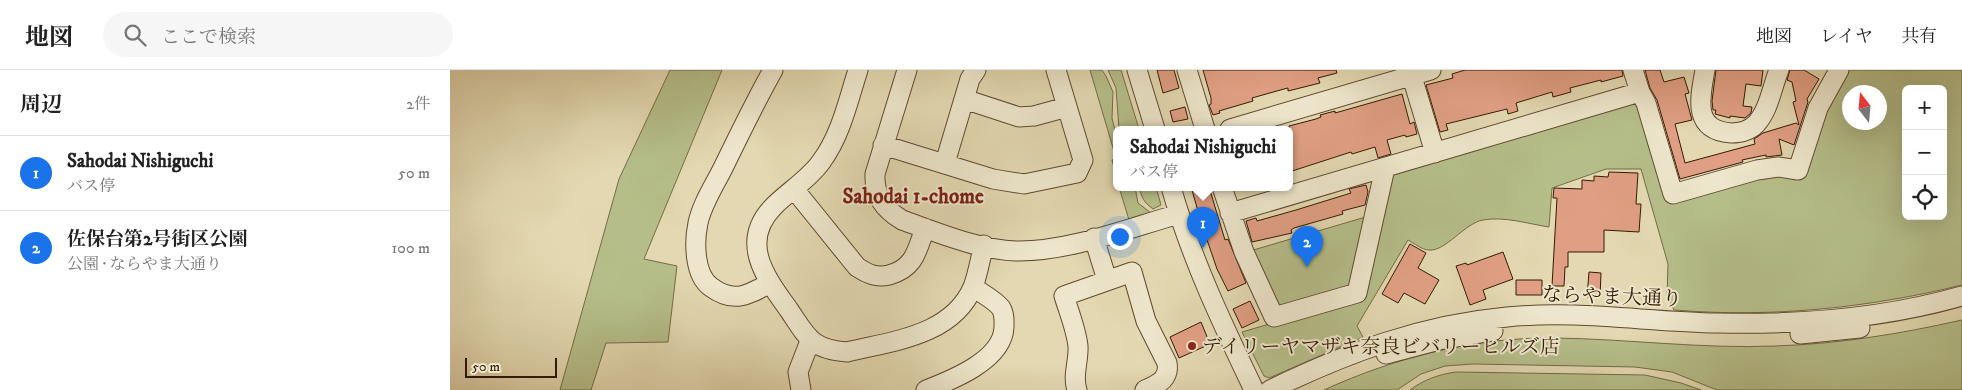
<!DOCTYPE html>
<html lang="ja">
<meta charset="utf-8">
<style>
:root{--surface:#fff;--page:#f6f6f6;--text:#222;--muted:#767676;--line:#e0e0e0;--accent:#1a73e8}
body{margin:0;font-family:"IM FELL DW Pica","Noto Serif JP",serif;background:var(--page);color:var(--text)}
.controls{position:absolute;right:15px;top:15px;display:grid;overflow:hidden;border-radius:8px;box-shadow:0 5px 20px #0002}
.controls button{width:45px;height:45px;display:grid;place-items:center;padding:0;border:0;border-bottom:1px solid var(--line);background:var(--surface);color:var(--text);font:25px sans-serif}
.compass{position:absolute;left:1392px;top:15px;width:45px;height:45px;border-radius:50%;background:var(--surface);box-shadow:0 5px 20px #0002;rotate:344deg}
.scale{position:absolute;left:15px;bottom:12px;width:92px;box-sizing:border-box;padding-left:5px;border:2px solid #341b03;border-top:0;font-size:14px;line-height:18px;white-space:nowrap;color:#341b03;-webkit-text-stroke:4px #ede6cc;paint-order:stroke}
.you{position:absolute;left:669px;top:166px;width:18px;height:18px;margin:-12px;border:4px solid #fff;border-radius:50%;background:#1a73e8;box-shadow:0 0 0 8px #1a73e833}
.badge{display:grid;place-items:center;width:32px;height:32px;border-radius:50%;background:var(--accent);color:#fff;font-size:16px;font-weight:700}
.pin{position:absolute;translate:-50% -41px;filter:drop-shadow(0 1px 2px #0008)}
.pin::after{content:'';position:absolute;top:26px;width:18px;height:15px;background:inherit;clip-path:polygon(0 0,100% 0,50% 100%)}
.popup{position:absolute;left:663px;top:56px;width:180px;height:65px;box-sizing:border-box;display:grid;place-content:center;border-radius:8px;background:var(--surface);filter:drop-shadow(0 1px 4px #0005);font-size:16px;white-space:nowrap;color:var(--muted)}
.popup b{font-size:19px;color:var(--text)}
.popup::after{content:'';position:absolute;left:50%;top:100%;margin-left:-10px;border:10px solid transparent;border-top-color:var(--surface)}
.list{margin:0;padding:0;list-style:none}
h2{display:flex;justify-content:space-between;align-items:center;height:65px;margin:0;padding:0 20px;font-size:21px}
h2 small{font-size:16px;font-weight:400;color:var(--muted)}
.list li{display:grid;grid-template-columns:32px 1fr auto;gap:15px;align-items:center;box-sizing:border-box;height:75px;padding:0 20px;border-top:1px solid var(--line)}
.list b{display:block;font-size:19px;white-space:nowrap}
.list p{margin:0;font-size:16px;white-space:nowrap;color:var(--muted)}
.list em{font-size:16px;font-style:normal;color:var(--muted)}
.icon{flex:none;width:28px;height:28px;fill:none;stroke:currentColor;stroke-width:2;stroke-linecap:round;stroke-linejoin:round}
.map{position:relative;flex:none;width:1512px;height:320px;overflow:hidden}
header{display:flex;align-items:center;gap:30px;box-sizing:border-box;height:70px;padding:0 25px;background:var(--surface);border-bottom:1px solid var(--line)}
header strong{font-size:24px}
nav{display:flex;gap:28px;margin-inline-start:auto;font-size:18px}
.search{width:350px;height:45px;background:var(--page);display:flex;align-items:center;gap:12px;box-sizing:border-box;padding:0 18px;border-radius:28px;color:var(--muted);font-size:19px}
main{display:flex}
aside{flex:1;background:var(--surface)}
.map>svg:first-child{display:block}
</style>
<header>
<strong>地図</strong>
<div class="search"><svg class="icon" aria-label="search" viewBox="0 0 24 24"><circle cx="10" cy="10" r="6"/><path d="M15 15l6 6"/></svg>ここで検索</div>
<nav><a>地図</a><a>レイヤ</a><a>共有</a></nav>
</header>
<main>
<aside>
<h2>周辺<small>2件</small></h2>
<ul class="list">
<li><span class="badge">1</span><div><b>Sahodai Nishiguchi</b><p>バス停</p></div><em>50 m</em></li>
<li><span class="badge">2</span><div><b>佐保台第2号街区公園</b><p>公園 · ならやま大通り</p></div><em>100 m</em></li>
</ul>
</aside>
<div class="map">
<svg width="1512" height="320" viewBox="0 0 1512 320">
<rect width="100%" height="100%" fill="#e3d8b1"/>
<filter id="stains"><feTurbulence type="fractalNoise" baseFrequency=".004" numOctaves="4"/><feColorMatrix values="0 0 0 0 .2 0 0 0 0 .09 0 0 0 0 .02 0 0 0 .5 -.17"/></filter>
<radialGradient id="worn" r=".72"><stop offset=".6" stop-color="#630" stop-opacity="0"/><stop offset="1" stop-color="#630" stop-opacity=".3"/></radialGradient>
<path fill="#b5be8a" stroke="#746c46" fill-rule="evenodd" d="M220,0H272L194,189L227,196L218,272L156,273L141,320H110L169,109Z
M640,0H652L656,6L663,22L662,48L667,69V108L662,90L666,88Z
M658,0H671L689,59H669L666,18Z
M1395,0H1512V215C1418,238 1321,248 1224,240L1217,226L1218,194L1191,99H1156L1102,118L1099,157C1079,154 1054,146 1033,150C1015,153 995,182 979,180C972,180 964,173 958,170L907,256L913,267L819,308L814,306L792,262L912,227L939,107L945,100L1184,29L1192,34L1220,129L1307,104L1351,105L1372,42ZM1456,19H1493V146H1456ZM1400,22H1430V52H1400Z
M669,117H685L688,133L701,143L679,150Z
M690,117H706L711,135L703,139C694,132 691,128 690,117Z
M919,146L904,213L897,220L833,239L824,235L800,181Z
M1512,250V320H1267L1222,302L1185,297L1023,294L995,296L971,304L947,320H874C946,287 1026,267 1105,268C1179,269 1251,279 1325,276C1388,274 1450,264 1512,250Z
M1006,302L1195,305L1231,313L1251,320H960C973,310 990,304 1006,302Z"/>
<path fill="#e09f84" stroke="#341b03" d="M707,0H724L729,18L713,23Z
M753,0H886L887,3L868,8L870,13L838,21V18L834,19L802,28L803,31L769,41L770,43L763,45L759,35L761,34V28Z
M1015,0H1172L1173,6L1151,12V10L1120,18L1121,22L1103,27L1102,22L1066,33L1068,41L1058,44L1057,39L996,54L998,60L990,62L976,15L1003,8L1002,4Z
M1195,0H1210L1214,12L1234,7L1239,23L1235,24L1242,50L1225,54L1235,93L1305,74L1304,69L1313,63L1346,53L1349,55L1343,32L1346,31L1342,12L1337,10L1340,0H1354L1369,9L1357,29L1358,32L1344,75L1329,69L1332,85L1316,87V85L1306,87L1292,90L1293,92L1230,109L1207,30L1200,18Z
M1266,0H1313L1311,16L1296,14L1293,36L1302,37L1301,43L1295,48L1280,46V48L1265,44L1266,40H1263L1262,31Z
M952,24L960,54L964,52L967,64L956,67L955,65L937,70L941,84L928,88L925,77L902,84L901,82L839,102V56L866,49L871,47L870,45L885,41V43Z
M735,37L738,49L723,52L720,41Z
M1159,102L1188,103L1186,134H1191L1189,162L1154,160V182H1118V197H1115L1114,216H1102L1107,128H1103L1104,118L1132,119V110L1144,111V106L1158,107Z
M916,115L918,122L915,135L892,141L893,144L844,158L841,160L842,163L802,172L796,151L806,148L807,151L846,140L901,123L899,119Z
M741,117H759L775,170L778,169L796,213L778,221L767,199L753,158Z
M960,174L976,183L968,198L989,210L975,234L954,223L948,233L932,224Z
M1053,182L1063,209L1033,220L1036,229L1020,235L1006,196L1016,193L1017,195Z
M1139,202L1151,203L1150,227H1137Z
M1066,210H1092V225H1066Z
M800,231L809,250L792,258L783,239Z
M751,252L760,274L729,288L720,267Z"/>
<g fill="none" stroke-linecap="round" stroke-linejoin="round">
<defs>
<path id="minor" d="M408,0C398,31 391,65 371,92C359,109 339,121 324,136C288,172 316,208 339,240C358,268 361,279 397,282C442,271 502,266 523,217C528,204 530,189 534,175
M457,0L425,104C424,126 434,139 452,150C486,162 529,180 566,181C618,182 679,158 729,144
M687,0L705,59
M737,0L755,59
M960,0L985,83
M1183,0L1190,22L1196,33L1223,124L1307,100L1328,97L1348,100L1368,38L1389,0
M1255,0C1250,28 1242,60 1281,63C1290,63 1300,60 1306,54C1319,40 1322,17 1329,0
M514,29L569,47L584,46L617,37
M780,59L981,0
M433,75L543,109L574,114L627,103L633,90L606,0
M495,93L520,9L526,0
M721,117C741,188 772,253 804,320
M772,117L794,182L824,247L907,223L935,98
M344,119L407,197C418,204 426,208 439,205C465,198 467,180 475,158
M780,143L1190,22
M644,168L657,210
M320,213C298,225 284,234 261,217C244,205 244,172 248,153C252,134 264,116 273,98C289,65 305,32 323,0
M1350,264L1410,258
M936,284L989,270L1043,261
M351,320L348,302L360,271
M476,320C502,310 553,290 554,257C554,250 555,245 551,238C545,230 531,223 523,217
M627,320C622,306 629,291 628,276C626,259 619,242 614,226L682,202L696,251L717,293C720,309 708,314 695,320
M820,320C897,283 970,255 1057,247C1127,240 1198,252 1268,253C1348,255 1435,248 1512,226"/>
</defs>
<use href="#minor" stroke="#604a2e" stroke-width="21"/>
<use href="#minor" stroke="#ede6cc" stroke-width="19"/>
</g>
<circle fill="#8f2418" stroke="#ede6cc" stroke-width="2" cx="742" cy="276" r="5"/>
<g text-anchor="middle" stroke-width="4" stroke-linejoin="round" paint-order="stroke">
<g font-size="20" fill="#341b03" stroke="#ede6cc">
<text transform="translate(1162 226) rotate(2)" y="7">ならやま大通り</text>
</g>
<g font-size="20" fill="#341b03" stroke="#ede6cc" text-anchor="start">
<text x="752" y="283">デイリーヤマザキ奈良ビバリーヒルズ店</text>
</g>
<g font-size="21" font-weight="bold" fill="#7a1f14" stroke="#ede6cc">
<text x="463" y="133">Sahodai 1-chome</text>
</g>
</g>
<rect width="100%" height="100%" filter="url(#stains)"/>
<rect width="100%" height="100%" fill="url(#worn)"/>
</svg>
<div class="controls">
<button>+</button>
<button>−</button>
<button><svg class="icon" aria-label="locate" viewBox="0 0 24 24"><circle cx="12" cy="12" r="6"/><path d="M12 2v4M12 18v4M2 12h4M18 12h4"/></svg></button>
</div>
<svg class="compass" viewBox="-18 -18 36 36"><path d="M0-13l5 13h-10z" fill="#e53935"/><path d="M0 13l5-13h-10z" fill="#767676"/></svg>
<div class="scale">50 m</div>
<div class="you"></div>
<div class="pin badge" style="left:753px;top:178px">1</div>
<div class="popup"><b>Sahodai Nishiguchi</b>バス停</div>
<div class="pin badge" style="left:857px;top:197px">2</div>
</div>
</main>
